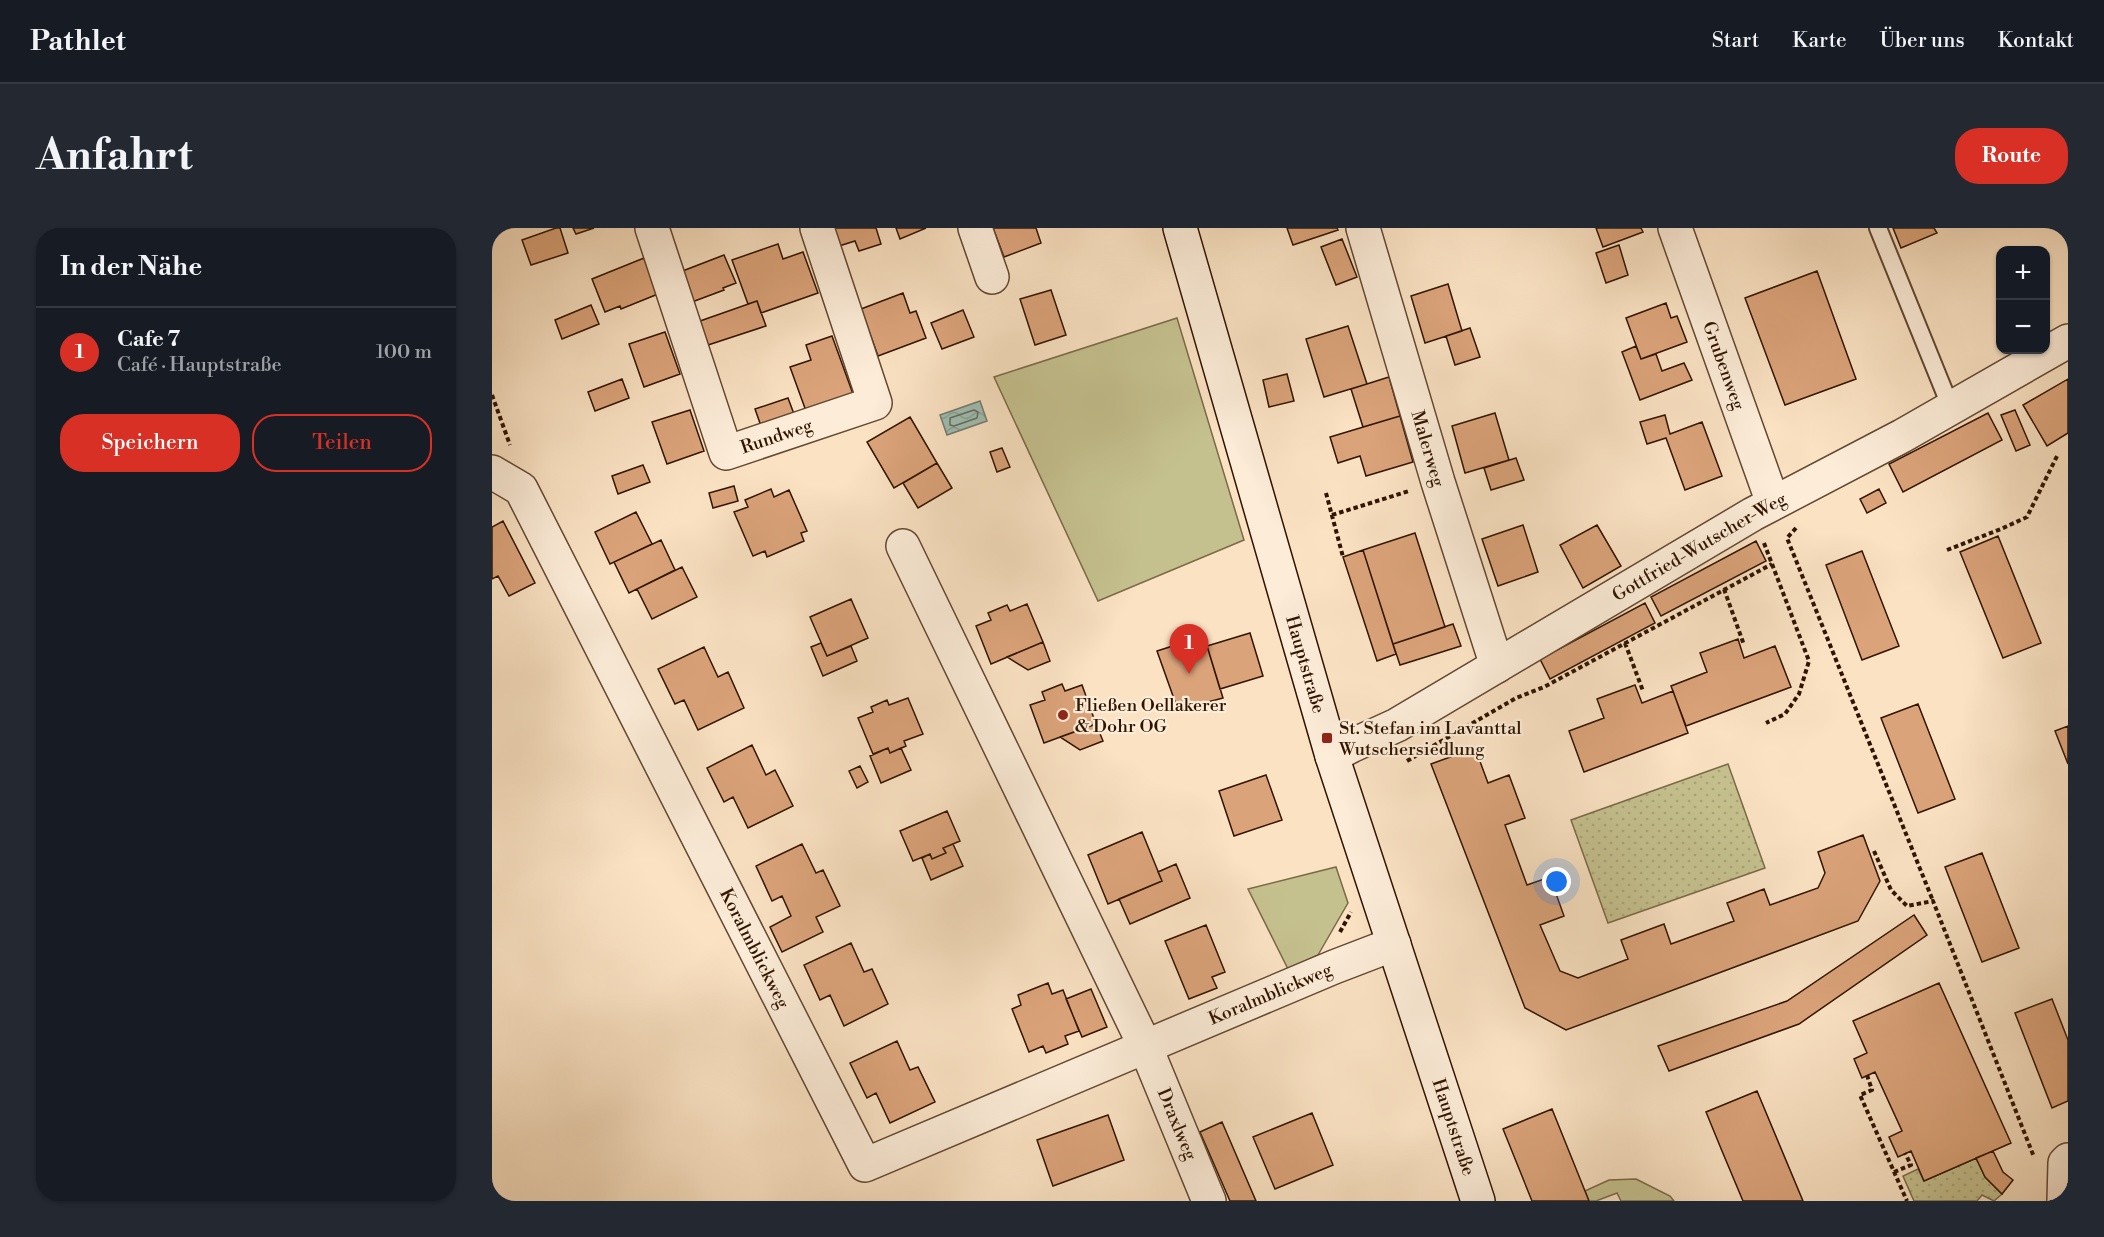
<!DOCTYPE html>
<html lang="de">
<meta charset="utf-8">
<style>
:root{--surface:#171b24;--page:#242831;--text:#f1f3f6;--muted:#9ea1a6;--line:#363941;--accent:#d93025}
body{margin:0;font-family:"Libre Bodoni",serif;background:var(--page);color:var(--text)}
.controls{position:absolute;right:18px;top:18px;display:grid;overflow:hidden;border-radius:12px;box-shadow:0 2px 4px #0004}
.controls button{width:54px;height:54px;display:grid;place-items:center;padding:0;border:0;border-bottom:2px solid var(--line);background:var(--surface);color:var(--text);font:30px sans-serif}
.you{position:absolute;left:1065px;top:654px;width:21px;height:21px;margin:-15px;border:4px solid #fff;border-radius:50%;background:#1a73e8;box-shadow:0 0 0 9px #1a73e833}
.badge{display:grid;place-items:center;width:39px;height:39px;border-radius:50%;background:var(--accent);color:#fff;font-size:20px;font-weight:700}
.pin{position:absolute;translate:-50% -50px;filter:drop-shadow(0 2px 3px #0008)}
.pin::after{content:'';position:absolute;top:32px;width:21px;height:18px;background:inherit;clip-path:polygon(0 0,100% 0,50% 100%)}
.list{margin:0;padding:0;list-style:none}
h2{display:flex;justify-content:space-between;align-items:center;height:78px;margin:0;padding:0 24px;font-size:26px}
h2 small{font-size:20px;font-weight:400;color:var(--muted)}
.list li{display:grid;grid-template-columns:39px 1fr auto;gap:18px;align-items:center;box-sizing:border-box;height:90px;padding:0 24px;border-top:2px solid var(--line)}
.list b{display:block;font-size:22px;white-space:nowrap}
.list p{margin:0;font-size:20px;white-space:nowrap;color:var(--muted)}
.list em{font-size:20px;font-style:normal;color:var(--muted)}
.actions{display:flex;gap:12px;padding:18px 24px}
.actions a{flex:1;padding:14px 0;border:2px solid var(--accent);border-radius:24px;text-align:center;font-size:21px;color:var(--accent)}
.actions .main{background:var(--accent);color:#fff}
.map{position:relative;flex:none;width:1576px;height:973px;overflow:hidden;border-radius:24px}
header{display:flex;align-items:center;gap:36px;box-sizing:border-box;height:84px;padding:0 30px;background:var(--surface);border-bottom:2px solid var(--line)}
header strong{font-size:28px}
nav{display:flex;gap:33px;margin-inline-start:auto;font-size:21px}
.intro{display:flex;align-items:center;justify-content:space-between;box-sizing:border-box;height:144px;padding:0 36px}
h1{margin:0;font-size:42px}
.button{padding:15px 27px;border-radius:24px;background:var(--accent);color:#fff;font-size:21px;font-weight:700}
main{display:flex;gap:36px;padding:0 36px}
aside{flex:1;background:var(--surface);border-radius:24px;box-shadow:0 2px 4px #0004}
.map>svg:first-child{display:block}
</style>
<header>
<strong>Pathlet</strong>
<nav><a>Start</a><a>Karte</a><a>Über uns</a><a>Kontakt</a></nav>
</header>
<div class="intro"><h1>Anfahrt</h1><a class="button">Route</a></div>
<main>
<aside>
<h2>In der Nähe<small></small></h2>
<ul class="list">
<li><span class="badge">1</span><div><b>Cafe 7</b><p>Café · Hauptstraße</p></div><em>100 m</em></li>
</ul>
<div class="actions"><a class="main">Speichern</a><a>Teilen</a></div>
</aside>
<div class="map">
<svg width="1576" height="973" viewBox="0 0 1576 973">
<defs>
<pattern id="park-dots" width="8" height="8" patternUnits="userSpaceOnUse" patternTransform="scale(1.5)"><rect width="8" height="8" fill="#c5c18f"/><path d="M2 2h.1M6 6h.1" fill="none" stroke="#aaa57a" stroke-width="1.8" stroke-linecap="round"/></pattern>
<pattern id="water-waves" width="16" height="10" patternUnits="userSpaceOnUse" patternTransform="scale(1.5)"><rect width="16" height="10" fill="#9ebeb3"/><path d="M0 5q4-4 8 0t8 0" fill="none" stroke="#88a298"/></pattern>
</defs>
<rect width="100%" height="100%" fill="#fae2c3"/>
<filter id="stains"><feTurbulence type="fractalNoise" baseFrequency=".00333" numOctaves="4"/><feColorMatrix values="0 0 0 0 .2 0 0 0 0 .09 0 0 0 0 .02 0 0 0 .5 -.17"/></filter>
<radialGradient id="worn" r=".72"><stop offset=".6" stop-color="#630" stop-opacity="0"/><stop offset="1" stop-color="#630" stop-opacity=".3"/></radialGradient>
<path fill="#c5c18f" stroke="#7a6a48" stroke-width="1.5" d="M685,90L752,312L606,373L502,149Z
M844,639L856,675L826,727L796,741L756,661Z
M1144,951L1178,968L1182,973H1129L1125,965L1104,973H1097L1093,963L1117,952Z"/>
<path fill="url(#park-dots)" stroke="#7a6a48" stroke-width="1.5" d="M1236,536L1273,640L1116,695L1079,592Z
M1484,930L1493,949L1510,966L1502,973L1490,967L1485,973H1422L1411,948L1426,941L1432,953Z"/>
<path fill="url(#water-waves)" stroke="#727a6b" stroke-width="1.5" d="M488,173L495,193L455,207L448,187Z"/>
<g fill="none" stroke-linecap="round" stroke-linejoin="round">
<path stroke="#67695a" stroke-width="1.5" d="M482,182L486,184L485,190L462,198L458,197V190Z"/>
</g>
<path fill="#dba37a" stroke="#301400" stroke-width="1.5" d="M64,0H68L76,25L39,37L30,12Z
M81,0H102L84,6Z
M341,0H384L389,16L367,23L363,13L347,18Z
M404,0H434L408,11Z
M501,0H544L549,15L512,29Z
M795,0H845L846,2L801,17Z
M1104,0H1149L1151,4L1111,19Z
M1401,0H1442L1445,5L1409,20Z
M850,11L865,49L844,57L829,19Z
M286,16L291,31L311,24L326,65L269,85L265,73L256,76L240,32Z
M1127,17L1136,47L1114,55L1104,25Z
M232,27L244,55L231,60L232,62L200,74L188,44Z
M152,30L166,66L129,81L128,78L113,84L100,51Z
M1325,43L1364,151L1293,177L1253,70Z
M956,56L970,103L933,115L919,68Z
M559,62L574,107L543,117L528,71Z
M411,65L418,85L424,83L434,110L386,128L369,81Z
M265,73L274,98L216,117L208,93Z
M1174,75L1179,90L1185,88L1195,114L1149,131L1134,90Z
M99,77L107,96L70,111L63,92Z
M471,82L482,109L450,121L439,95Z
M856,98L875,156L832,169L814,111Z
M978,100L988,129L963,137L954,108Z
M173,104L188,146L152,159L137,116Z
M340,108L361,166L314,183L298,139L319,132L314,117Z
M1144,118L1149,131L1164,126L1170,143L1192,135L1200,152L1148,172L1130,124Z
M795,146L802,173L777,179L771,152Z
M897,149L908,188L871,199L859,161Z
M130,151L137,170L103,183L96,164Z
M1576,151V205L1555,218L1531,177Z
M296,170L302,186L269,198L263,181Z
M198,182L212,223L175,236L160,194Z
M1523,182L1538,217L1524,223L1509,187Z
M1003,185L1017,232L973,245L960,198Z
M1496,185L1510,212L1411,264L1397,236Z
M1173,187L1178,206L1210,194L1230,248L1193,262L1174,210L1155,216L1148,194Z
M908,188L921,234L874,248L868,228L846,235L838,209Z
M418,189L445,235L402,260L375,214Z
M510,220L518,239L505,244L498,224Z
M1024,230L1032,252L999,262L992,240Z
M445,235L460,260L426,280L411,255Z
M151,237L158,254L126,266L120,248Z
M242,258L246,273L221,280L217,265Z
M279,261L282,269L297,262L315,303L309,305L312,313L275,329L273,323L261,328L242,284L256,279L253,272Z
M1387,261L1394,275L1375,285L1368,271Z
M144,284L160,316L118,336L103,304Z
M11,293L43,355L17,368L6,348L0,351V299Z
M1031,297L1046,344L1006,358L990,311Z
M1105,297L1129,338L1091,360L1068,317Z
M923,305L953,399L901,416L871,322Z
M1506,308L1549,415L1511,430L1468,324Z
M169,312L183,342L137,365L122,334Z
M1264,313L1274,333L1169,388L1159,369Z
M871,322L904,426L885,433L851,329Z
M1370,323L1407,418L1370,432L1334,337Z
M190,339L205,369L160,391L145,361Z
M359,371L376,410L335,428L318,389Z
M1153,375L1163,395L1058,451L1048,431Z
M535,376L551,414L499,436L484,398L499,392L496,385L515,377L518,383Z
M961,396L969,418L908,437L901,416Z
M758,405L771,448L728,461L715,418Z
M712,408L731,470L686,482L665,423Z
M1246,411L1252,430L1283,418L1299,459L1194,498L1179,458L1215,444L1208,425Z
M551,414L558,433L536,442L515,429Z
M329,415L335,428L359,418L365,433L331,448L319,419Z
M212,419L226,449L236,444L252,480L206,502L192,472L183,476L166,441Z
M570,456L573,463L590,457L604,496L552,515L538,477L553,472L550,464Z
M1143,457L1150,475L1181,463L1196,505L1092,544L1077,503L1112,490L1105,471Z
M416,470L431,506L412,513L414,518L398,525L396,520L381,526L366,490L381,484L379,479L395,472L397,477Z
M1426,476L1463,571L1426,585L1389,490Z
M604,496L611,513L588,522L568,509Z
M1576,498V536L1563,503Z
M260,517L274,547L283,542L301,578L256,600L241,569L232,574L215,540Z
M396,520L398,525L409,520L419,542L389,555L378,528Z
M983,520L996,555L1017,547L1033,590L1013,597L1035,657L1058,649L1072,688L1048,697L1068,743L1086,750L1136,731L1129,712L1172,696L1179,716L1242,693L1235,675L1272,661L1278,677L1326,660L1333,645L1326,624L1371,607L1388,653L1366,693L1074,802L1033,780L939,536Z
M368,538L376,554L365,560L357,543Z
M774,547L790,592L742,608L727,563Z
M455,583L468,613L451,620L454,625L440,631L438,626L421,633L408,603Z
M650,604L670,653L616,676L596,627Z
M310,616L324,645L331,642L348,678L324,689L331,704L290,724L278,699L299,688L290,668L280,673L264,638Z
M461,616L471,638L439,652L430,630L438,626L440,631L454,625L451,620Z
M1490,625L1527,720L1490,734L1453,639Z
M684,636L698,670L638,696L627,671L670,653L666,644Z
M1422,687L1435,707L1307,796L1177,843L1166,818L1295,773Z
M714,697L733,744L720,749L725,760L697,771L673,713Z
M359,715L372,744L380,741L396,776L352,798L338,767L328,772L312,737Z
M556,755L560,766L571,762L587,803L573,808L576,816L554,825L551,818L537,824L520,781L529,777L526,767Z
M1447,755L1519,915L1432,953L1419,923L1406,929L1397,909L1410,903L1383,844L1370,850L1362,831L1375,825L1361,793Z
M599,761L615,799L590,809L574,771Z
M1560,771L1576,812V873L1560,880L1523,785Z
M405,813L418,842L426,839L443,874L398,895L384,865L375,870L358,835Z
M1265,863L1311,973H1251L1230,923L1214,884Z
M1060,881L1093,963L1097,973H1040L1011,901Z
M820,885L841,937L783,961L761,909Z
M616,887L632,932L561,958L545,912Z
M730,894L764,973H738L708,904Z
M1501,923L1511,944L1521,952L1510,966L1493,949L1484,930Z"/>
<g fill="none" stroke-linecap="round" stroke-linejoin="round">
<defs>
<path id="service" d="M1386,0L1459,180"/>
<g id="minor">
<path id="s1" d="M160,0L234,225L383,175L325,0"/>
<path d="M483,0L500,49"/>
<path id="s2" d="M871,0L946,254L1005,438"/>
<path id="s3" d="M1183,0L1281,275"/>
<path id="s4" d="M0,244L29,261L373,937L842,739L902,716"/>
<path id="s5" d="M411,318L654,820L717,973"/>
<path id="s6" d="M840,528L859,518L905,497L1261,286L1410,208L1576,113"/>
<path d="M1572,973L1573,935L1576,932"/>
</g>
<g id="secondary">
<path id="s7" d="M688,0L840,528L986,973"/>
</g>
</defs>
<use href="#service" stroke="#624831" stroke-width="20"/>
<use href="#minor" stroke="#624831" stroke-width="36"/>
<use href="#secondary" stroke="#301400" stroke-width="36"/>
<path stroke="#301400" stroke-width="4" stroke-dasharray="4.5 3" stroke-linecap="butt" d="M0,167L18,217
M834,265L851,329
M840,287L917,263
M1304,300L1295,310L1441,673
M1272,315L1317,433L1307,466L1293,486L1274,495
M1455,322L1509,301L1535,289L1566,226
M1232,361L1252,417
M1133,415L1151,463
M915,533L1024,470L1052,459L1280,336
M1382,623L1399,662L1415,678L1441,673L1542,929
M848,704L859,684
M1375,847L1380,862L1368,867L1415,973
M1402,944L1419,937L1413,925"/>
<use href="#service" stroke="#fcecd8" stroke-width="16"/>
<use href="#minor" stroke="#fcecd8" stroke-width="33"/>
<use href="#secondary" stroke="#fcecd8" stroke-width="33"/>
</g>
<g fill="#8f2418" stroke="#fcecd8" stroke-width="2">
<circle cx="571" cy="487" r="6"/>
<rect x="829" y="504" width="12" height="12" rx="3"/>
</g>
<g text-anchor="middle" stroke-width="4.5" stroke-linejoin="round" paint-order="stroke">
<g font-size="18" fill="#301400" stroke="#fcecd8">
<text dy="6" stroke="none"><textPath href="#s3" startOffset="146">Grubenweg</textPath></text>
<text dy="6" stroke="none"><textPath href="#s1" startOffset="290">Rundweg</textPath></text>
<text dy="6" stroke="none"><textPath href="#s2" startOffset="230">Malerweg</textPath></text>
<text dy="6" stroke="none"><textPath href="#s6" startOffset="423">Gottfried-Wutscher-Weg</textPath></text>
<text dy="6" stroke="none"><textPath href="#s7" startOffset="454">Hauptstraße</textPath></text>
<text dy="6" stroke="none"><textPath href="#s4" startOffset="549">Koralmblickweg</textPath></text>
<text dy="6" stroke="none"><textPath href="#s4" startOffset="1232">Koralmblickweg</textPath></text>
<text dy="6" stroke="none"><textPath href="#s5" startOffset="640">Draxlweg</textPath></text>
<text dy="6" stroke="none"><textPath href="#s7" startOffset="940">Hauptstraße</textPath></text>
</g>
<g font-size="18" fill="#301400" stroke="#fcecd8" text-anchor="start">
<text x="583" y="483">Fließen Oellakerer<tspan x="583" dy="21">&amp; Dohr OG</tspan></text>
<text x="847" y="506">St. Stefan im Lavanttal<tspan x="847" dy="21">Wutschersiedlung</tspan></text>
</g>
</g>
<rect width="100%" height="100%" filter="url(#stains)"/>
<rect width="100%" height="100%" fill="url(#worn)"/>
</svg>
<div class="controls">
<button>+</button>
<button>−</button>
</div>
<div class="you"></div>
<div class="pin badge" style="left:697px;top:446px">1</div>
</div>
</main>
